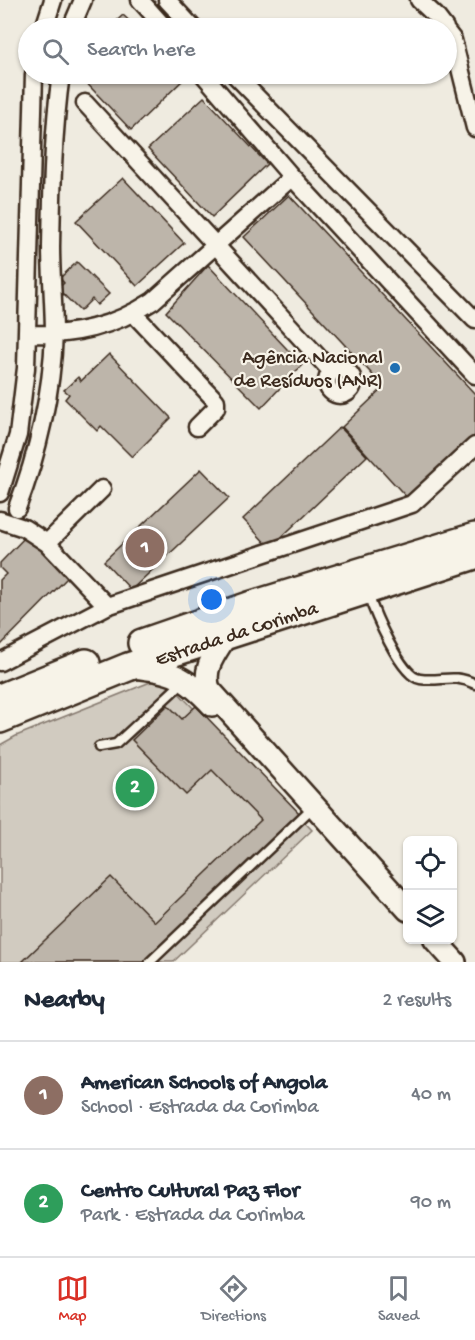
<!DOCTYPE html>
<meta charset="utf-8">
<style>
:root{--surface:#fff;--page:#f2f2f3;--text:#1f2937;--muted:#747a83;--line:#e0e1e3;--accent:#d93025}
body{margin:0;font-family:"Gochi Hand",sans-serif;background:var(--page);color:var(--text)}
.controls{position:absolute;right:18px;bottom:18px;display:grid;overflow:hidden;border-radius:9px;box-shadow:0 2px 4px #0004}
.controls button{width:54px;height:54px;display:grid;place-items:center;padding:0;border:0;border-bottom:2px solid var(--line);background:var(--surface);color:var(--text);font:30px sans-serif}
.you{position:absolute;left:212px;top:600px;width:21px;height:21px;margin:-15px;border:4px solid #fff;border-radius:50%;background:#1a73e8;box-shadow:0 0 0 9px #1a73e833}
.badge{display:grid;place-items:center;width:39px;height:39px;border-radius:50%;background:var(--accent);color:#fff;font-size:20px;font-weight:700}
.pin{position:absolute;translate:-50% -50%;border:3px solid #fff;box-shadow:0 2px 6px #0006}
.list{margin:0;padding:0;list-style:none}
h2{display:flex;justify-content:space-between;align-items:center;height:78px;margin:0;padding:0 24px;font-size:26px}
h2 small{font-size:20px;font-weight:400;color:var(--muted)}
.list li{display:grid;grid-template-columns:39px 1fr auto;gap:18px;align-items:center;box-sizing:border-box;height:108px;padding:0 24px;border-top:2px solid var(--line)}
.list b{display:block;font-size:22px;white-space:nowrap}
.list p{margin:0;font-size:20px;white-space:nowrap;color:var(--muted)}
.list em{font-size:20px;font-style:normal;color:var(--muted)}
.icon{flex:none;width:33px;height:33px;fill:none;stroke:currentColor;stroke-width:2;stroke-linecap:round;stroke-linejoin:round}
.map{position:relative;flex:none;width:475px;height:962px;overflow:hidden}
.search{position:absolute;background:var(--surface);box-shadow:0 2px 4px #0004;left:18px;right:18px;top:18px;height:66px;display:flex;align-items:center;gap:15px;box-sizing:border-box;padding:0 21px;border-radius:33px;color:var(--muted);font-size:22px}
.sheet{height:294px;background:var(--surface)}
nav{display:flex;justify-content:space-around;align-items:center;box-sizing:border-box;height:84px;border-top:2px solid var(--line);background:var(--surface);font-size:16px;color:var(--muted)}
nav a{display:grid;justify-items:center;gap:3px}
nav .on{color:var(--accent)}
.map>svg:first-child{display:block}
</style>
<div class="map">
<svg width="475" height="962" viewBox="0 0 475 962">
<rect width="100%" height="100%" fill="#efebe0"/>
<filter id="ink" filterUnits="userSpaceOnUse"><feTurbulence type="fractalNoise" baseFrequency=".0167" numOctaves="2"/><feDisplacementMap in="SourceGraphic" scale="12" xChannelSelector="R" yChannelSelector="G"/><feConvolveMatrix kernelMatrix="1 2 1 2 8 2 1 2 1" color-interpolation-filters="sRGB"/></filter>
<g filter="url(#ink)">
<path fill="#d1cbc0" stroke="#867a6f" stroke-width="1.5" d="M163,677L312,830L173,962H0V745L16,736Z"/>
<path fill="#bdb5aa" stroke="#3b2a1e" stroke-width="1.5" d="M123,15L137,28H109Z
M78,74H180L185,78L131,130Z
M204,97L267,164L212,217L148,149Z
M123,178L184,243L137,286L76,221Z
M289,195L475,394V443L411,502L342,427L384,387L244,237Z
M77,262L109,294L97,305L92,299L80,311L58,289L64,283L60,278Z
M208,265L302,365L261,408L166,312Z
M109,354L171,418L132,457L101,426L97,431L65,399L69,394L64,390L78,377L81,381Z
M340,427L367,456L270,548L243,519Z
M201,469L229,498L131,590L104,561Z
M28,534L70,575L0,646V580L6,574L0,568V563Z
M168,705L182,719L196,706L300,814L145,962H22L111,877L155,922L261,820L212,770L186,795L132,740Z"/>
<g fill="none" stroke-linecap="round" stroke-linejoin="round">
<defs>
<path id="service" d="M368,594C374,612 401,677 420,679C442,682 453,673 475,684
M99,747L116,744L184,681
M150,962L313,807"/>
<path id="minor" d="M140,0L165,28
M167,0L193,28
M419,0L435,15L445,28
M44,28L53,0
M71,28L83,0
M446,31L453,40L475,128
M203,74L292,177L475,375
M234,74L475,320
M85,103L332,372
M134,314L216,401V408L197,427
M27,334C74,336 113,327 153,301L292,177
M327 382a13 13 0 1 1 26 0a13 13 0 1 1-26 0Z
M0,493L18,435L26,368L34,74
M17,508C38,454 52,392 54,334C54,305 51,276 51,247C52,189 53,131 61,74
M0,520L24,528L47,543L107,606
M47,543L102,489
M0,662L107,606L412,504L475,446"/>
<path id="tertiary" d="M227,634C216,653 202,667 209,689L408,910
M133,667C172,671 185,676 212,705
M435,940L455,962"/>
<path id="primary" d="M142,643L249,606L475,537
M0,698L86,663
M0,719L128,667L475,555"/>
</defs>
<use href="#service" stroke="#3b2a1e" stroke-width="13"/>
<use href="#minor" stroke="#3b2a1e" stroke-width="21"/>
<use href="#tertiary" stroke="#3b2a1e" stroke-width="26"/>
<use href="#primary" stroke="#3b2a1e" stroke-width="32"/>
<use href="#service" stroke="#f7f3e8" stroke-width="8"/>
<use href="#minor" stroke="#f7f3e8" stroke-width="16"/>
<use href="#tertiary" stroke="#f7f3e8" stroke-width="21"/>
<use href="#primary" stroke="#f7f3e8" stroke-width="27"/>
</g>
</g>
<circle fill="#1f6fb2" stroke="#f7f3e8" stroke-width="2" cx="395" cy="368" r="6"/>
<g text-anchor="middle" stroke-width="4.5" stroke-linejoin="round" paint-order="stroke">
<g font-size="20" fill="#3b2a1e" stroke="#f7f3e8" text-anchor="end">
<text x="383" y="363">Agência Nacional<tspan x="383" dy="23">de Resíduos (ANR)</tspan></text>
</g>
<g font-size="20" fill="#3b2a1e" stroke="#f7f3e8">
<text transform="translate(236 632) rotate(-18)" y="7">Estrada da Corimba</text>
</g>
</g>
</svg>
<div class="controls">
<button><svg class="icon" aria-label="locate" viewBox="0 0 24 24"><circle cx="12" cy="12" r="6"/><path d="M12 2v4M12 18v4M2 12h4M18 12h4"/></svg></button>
<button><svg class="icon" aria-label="layers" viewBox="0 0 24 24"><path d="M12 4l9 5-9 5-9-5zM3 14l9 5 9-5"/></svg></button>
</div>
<div class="you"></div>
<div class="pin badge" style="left:145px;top:548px;background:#8d6e63">1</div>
<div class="pin badge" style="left:135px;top:788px;background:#2e9e5b">2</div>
<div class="search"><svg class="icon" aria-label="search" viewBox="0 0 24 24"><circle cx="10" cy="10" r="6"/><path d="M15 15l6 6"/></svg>Search here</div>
</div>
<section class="sheet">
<h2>Nearby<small>2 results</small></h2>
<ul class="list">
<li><span class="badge" style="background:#8d6e63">1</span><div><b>American Schools of Angola</b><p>School · Estrada da Corimba</p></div><em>40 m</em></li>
<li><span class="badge" style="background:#2e9e5b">2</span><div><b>Centro Cultural Paz Flor</b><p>Park · Estrada da Corimba</p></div><em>90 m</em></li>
</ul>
</section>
<nav>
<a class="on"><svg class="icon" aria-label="map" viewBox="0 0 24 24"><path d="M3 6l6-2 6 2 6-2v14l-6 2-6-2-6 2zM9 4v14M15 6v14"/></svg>Map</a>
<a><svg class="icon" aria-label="directions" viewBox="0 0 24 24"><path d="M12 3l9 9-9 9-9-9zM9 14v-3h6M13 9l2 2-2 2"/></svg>Directions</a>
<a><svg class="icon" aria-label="saved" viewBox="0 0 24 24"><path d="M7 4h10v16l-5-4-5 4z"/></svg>Saved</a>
</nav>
